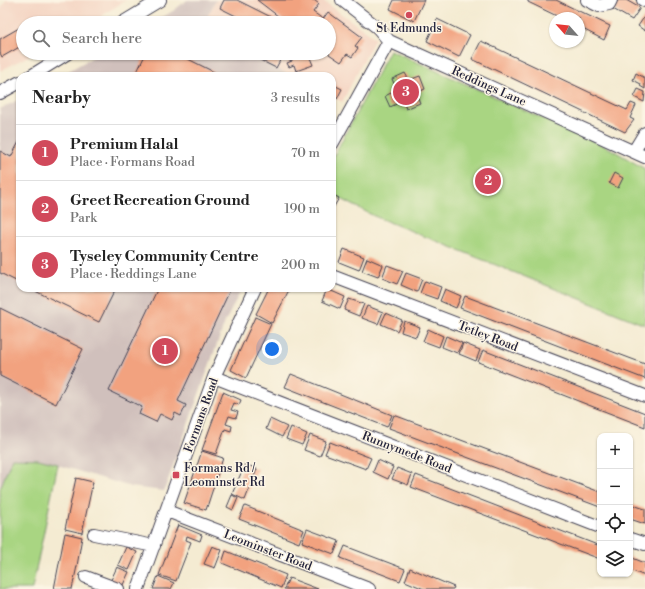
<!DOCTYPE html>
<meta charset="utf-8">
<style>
:root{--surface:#fff;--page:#f2f2f2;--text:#222;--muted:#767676;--line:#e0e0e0;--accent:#d1495b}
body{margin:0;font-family:"Libre Bodoni",serif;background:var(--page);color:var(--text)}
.controls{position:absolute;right:12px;bottom:12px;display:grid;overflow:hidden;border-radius:8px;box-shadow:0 1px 3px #0004}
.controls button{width:36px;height:36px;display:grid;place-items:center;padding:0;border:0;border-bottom:1px solid var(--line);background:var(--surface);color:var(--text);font:20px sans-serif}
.compass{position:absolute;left:549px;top:12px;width:36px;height:36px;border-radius:50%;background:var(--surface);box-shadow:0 1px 3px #0004;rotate:297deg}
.you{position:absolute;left:272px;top:349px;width:14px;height:14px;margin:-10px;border:3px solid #fff;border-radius:50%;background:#1a73e8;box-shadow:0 0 0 6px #1a73e833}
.badge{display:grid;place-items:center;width:26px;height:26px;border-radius:50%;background:var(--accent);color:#fff;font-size:13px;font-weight:700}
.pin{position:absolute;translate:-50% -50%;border:2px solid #fff;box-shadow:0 1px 4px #0006}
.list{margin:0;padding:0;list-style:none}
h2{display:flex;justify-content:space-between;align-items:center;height:52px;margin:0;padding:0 16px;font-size:17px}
h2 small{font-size:13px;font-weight:400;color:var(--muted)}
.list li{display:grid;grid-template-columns:26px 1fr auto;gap:12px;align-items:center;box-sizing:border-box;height:56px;padding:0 16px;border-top:1px solid var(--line)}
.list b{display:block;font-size:15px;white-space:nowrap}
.list p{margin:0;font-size:13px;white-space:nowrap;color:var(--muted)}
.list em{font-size:13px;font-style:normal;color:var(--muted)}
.icon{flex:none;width:22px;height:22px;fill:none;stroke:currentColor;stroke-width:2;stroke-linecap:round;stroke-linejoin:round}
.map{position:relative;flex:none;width:645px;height:589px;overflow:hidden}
.search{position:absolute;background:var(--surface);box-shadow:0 1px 3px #0004;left:16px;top:16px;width:320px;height:44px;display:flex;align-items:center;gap:10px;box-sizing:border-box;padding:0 14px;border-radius:22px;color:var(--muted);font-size:15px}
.panel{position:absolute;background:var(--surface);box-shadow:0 1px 3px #0004;left:16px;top:72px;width:320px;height:220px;border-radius:12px}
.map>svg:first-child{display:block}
</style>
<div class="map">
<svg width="645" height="589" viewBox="0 0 645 589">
<rect width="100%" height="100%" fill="#fcf5e5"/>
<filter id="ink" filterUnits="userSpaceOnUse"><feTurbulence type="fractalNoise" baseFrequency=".025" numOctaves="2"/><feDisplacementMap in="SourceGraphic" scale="8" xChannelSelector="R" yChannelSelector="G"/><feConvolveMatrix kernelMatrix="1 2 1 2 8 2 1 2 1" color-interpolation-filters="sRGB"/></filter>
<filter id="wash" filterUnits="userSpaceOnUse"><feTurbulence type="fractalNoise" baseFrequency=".012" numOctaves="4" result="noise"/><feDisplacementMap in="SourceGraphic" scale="16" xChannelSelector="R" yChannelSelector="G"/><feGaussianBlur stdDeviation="0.9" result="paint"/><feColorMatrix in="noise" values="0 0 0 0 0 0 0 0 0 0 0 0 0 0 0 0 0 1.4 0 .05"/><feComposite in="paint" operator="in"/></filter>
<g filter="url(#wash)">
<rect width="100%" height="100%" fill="#f4ebd2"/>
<path fill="#f4d3c1" d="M6,0H126L91,23H23V53H34L0,71V11Z
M216,0H322L375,38L342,102L332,96V76H292L246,53H329V23H204Z"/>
<path fill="#d0c0bc" d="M187,0H216L204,23H152L173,11Z
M100,53H246L292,76H60Z
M20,99V288H242L225,322L164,491L131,487L38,459L12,458L0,489V109Z"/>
<path fill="#a9d582" stroke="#667c5e" d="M390,50L611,149L645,169V325L374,216L332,194V159Z
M12,458L38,459L58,464L32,589H0V489Z"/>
<g id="blocks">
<path fill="#f2a27f" d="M224,0H237L277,20L276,23H250L220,8Z
M257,0H314L319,4L313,12L323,19L328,12L362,37L355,46L358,48L352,57L347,54L341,62L329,54V23H287Z
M394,0H424L414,21L390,9Z
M528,0H556L610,26L604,40L579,27V18H561L528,2Z
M618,0H626L640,8L632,20L613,9Z
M645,16V31L638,26Z
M437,19L470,35L459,57L427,41Z
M19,28L23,36V45L2,57L0,53V39Z
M481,41L627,110L631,103L636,105L630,118L634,120L625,132L472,59Z
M146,53H176L222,76H135Z
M261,53H284L276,68L258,59Z
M294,53H308L313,65L296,71L294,65L289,67L287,63L292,61L290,55Z
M405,73L409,80L420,76L425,89L416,93L420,103L406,109L403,101L390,107L385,96L397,90L392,79Z
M636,73L645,78V89L640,86L641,84L633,80Z
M332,84L342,89L337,99L332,96Z
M638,89L645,92L644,102L634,97Z
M20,140V283L0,273V151L11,157Z
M614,173L623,178L618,188L609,183Z
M332,194L339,198L332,210Z
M344,249L364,257L359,270L339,262Z
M367,258L383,265L378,277L362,271Z
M387,265L403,271L397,284L382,278Z
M406,273L422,279L417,292L401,285Z
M425,281L441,287L437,299L420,293Z
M29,288H116L99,322Z
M158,288H231L178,401L186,405L181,416L175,413L172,420L160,414L156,422L139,414L142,407L109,391Z
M269,288H290L272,323L256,314Z
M327,289L345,297L340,309L322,301Z
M445,289L461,296L456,308L440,301Z
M465,296L645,364V379L460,308Z
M349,299L364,304L359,316L344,310Z
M367,306L383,312L378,324L362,318Z
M0,308L83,349L56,404L0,376Z
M386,313L402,320L397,331L381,324Z
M255,317L271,324L246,378L231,370Z
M404,321L420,327L416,337L401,332Z
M428,329L443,336L439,347L423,341Z
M446,336L462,343L457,353L442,347Z
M463,343L480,350L476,361L459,354Z
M483,350L645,413V427L478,362Z
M291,374L392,415L387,427L285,387Z
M223,392L241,400L239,405L234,403L231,410L238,412L236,418L229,416L226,424L232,426L231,431L225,429L216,454L202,450Z
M394,415L600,492V507L389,428Z
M270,419L287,427L282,437L266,429Z
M291,427L307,434L302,445L286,439Z
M310,435L326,441L320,456L304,450Z
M330,442L371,458L366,469L325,454Z
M202,451L223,458L206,510L184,503Z
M378,460L393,467L388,479L373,472Z
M245,464L257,469L245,500L232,494Z
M397,468L412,474L408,485L392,479Z
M416,475L600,546V559L411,487Z
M76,478L93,482L82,533L65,529Z
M232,495L238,498L233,510L227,507Z
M630,504L645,509V524L630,519Z
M245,506L304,530L299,543L239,519Z
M178,525L202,535L200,541L187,536L186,540L191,542L176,581L159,575Z
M307,529L339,541L334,554L302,542Z
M65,533L82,537L77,566L72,589H54Z
M212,546L222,550L215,568L204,564Z
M345,546L405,569L400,581L340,558Z
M126,547L137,552L129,570L118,565Z
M226,551L286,575L281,588L222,563Z
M630,557L645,563V576L630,570Z
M117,567L129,572L122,587L110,582Z
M410,568L454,587L453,589H424L405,581Z
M158,576L174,583L171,589H153Z
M289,578L318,589H284Z"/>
</g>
</g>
<g filter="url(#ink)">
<use href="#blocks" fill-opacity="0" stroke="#424052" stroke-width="1"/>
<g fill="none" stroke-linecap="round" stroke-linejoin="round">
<defs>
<path id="minor" d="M342,0L378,28L389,41L645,157
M587,0L599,6L609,4L611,0
M643,0L645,1
M122,23L160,0
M31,76L68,53
M0,93L20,82
M332,144L389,41
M634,151L645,133
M332,276L645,396
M214,377L600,527
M167,511L369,589
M94,534L154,546
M630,539L645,544
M86,577L118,589
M138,589L214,377L255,288"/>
</defs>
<use href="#minor" stroke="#424052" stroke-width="14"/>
<use href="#minor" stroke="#fff" stroke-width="12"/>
</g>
</g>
<g fill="#d1495b" stroke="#fcf5e5" stroke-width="1.5">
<circle cx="409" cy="15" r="4"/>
<rect x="172" y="471" width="8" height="8" rx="2"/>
</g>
<g text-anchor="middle" stroke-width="3" stroke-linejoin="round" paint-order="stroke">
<g font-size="12" fill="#22223b" stroke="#fcf5e5">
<text x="409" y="32">St Edmunds</text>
<text x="184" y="472" text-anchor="start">Formans Rd /<tspan x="184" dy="14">Leominster Rd</tspan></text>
</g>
<g font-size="12" fill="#22223b" stroke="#fcf5e5">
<text transform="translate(489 86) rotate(24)" y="4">Reddings Lane</text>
<text transform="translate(488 336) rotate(21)" y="4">Tetley Road</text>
<text transform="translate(201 415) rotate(-70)" y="4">Formans Road</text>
<text transform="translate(407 452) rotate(21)" y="4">Runnymede Road</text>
<text transform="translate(268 550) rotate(21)" y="4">Leominster Road</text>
</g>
</g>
</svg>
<div class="controls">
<button>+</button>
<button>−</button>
<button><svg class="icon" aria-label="locate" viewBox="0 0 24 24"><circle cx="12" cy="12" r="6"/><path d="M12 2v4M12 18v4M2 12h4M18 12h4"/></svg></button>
<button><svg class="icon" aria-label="layers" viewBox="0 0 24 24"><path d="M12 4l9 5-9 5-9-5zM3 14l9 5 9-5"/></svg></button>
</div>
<svg class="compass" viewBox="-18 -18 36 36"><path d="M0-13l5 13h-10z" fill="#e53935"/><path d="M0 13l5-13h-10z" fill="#767676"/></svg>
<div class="you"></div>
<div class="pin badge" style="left:165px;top:351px">1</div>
<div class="pin badge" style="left:488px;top:181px">2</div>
<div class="pin badge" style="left:406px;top:92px">3</div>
<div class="search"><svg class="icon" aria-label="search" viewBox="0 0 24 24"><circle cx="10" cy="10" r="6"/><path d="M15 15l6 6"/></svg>Search here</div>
<section class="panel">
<h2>Nearby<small>3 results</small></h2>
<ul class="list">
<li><span class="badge">1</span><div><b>Premium Halal</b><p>Place · Formans Road</p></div><em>70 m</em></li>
<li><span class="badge">2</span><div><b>Greet Recreation Ground</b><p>Park</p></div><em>190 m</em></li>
<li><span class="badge">3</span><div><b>Tyseley Community Centre</b><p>Place · Reddings Lane</p></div><em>200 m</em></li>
</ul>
</section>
</div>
